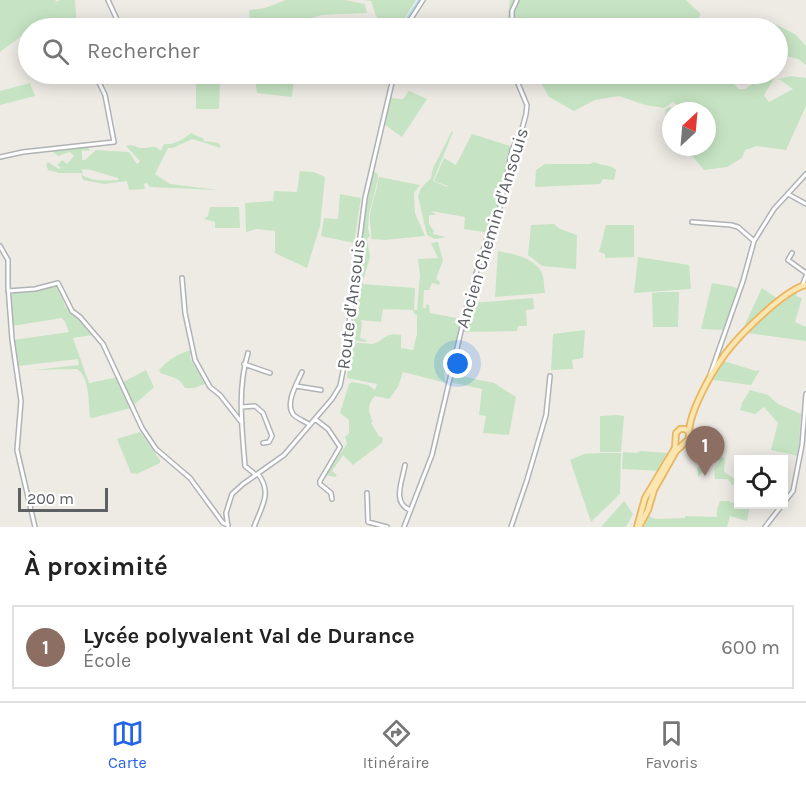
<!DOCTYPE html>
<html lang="fr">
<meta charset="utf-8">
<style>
:root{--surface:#fff;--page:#f6f6f6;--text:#222;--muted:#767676;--line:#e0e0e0;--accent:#2563eb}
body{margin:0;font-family:Karla,sans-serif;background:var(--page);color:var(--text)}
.controls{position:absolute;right:18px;bottom:18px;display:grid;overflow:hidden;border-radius:0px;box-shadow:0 3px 15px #0003}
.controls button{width:54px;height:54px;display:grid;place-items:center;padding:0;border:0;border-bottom:2px solid var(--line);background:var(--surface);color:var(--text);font:30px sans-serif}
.compass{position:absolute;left:662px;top:102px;width:54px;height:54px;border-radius:50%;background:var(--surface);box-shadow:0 3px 15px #0003;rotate:26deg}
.scale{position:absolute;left:18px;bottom:15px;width:90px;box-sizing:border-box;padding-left:6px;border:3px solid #5d6164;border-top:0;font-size:16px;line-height:21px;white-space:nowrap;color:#5d6164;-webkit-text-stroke:4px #fff;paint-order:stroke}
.you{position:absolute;left:458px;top:364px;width:21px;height:21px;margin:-15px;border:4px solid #fff;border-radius:50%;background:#1a73e8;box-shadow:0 0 0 9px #1a73e833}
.badge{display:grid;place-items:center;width:39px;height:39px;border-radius:50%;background:var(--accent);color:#fff;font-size:20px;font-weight:700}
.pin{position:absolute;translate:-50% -50px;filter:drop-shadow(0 2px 3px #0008)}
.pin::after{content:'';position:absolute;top:32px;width:21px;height:18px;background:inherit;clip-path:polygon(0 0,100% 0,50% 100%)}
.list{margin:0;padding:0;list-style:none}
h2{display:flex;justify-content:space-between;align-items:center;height:78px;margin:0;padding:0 24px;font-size:26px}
h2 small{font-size:20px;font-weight:400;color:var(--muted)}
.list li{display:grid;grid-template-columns:39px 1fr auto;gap:18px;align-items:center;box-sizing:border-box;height:84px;margin:0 12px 12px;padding:0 12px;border:2px solid var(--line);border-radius:0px}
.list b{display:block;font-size:22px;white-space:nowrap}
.list p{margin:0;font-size:20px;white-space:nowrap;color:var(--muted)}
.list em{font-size:20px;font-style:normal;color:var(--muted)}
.icon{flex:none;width:33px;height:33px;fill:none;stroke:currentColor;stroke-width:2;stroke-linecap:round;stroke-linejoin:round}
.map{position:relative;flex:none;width:806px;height:527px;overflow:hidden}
.search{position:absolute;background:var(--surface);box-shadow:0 3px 15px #0003;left:18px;right:18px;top:18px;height:66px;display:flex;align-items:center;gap:15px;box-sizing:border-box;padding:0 21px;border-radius:33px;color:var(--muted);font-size:22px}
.sheet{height:174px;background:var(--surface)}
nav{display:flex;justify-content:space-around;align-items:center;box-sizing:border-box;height:84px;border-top:2px solid var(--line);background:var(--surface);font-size:16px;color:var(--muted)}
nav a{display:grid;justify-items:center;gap:3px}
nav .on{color:var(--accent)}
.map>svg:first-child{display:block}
</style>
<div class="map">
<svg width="806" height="527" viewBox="0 0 806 527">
<rect width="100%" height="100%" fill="#eeebe5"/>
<path fill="#c6e4c3" d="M0,0H56L55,2L61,0H75L77,28H45L36,23L32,28H28V31L0,52Z
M286,0H345L365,4L367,13L322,15L290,24L251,28L249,10L265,8Z
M364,0H416L399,28H387L376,16L371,1Z
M510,0H686L701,14L695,25L686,28H506Z
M774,23L796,35L806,46V65L798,59L778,54V28H759L765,24Z
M536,74H723L739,89H745L758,80L759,74H771L776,76L764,95L769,102L793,89L779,79L791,76L806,78V106L786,150L757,146L745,150L742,158L727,167L704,170L693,157L669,148L665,110L669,107L679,111H671V147H707V111H687L673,102L664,108L645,105L619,96L595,100L574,111L549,97Z
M255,79H294L292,97L257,93Z
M196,82H220L219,109H196Z
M30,83L35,96L0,105V91Z
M409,91L427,99L402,137L384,124L391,98L403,99Z
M452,131L453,132L433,181L447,187L448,186L434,181L444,158L456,165L472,134L510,146L499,205L485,239L484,232L464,229L465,217L431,211L436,215H429V224L434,231L433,234L446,237L435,239L427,235L418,196L421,188L431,178L433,168Z
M191,133L204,139L203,141L219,143L221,148L192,139L173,148H168L155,174L170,184L218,190L150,187L147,183L144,184L145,189L129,190L127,181L104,184L83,180L81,174C90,181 105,181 118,180V178L91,170L82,169L83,173H59L48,170L46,164L48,162L59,169L61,168L57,165L62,160L67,164L74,156L70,152L58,156L51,150C63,149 79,144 90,149L89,151L82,150V160H85L96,150L129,152L137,164L140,161L126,146C133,144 135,147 141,148C150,149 153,143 161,151L164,144C175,145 182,140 191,133Z
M594,162C601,166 610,164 616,170L614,180L603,179L600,184L535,187L536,170L545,164H590Z
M300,171L314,172L325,177L320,226L307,268L275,253V231L257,229L246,232L245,203L273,201L274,191L297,192Z
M375,172L378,174V179L369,214L368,229L370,236L367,239L370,257L362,284L415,288L414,310H417L420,276L418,259L438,258L431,243L438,242L443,260L436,279L440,282L439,285L432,283L429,290H424L423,308H426V304L429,305L430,313L462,319L449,369L444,373L446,383L403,372L398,387L389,399L375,396C368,403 367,412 373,421L371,423L379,436L383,438L382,443L353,465L343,455L332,471L337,475L335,477L325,475L347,444L345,437L349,433V420L340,413L349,384L353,382L368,385L375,390L377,384L347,378L350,342L373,344C386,340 384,332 401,335V348L413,350L417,334V315L414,314L413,310L383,309L381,322L361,320L362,324L360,338L366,340L367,342L351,340L365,214L373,173Z
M379,177L420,185L414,193L415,213L425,236L385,240L371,239C372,231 369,224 370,215C372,202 377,190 379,177Z
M340,194L361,198L354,243L321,236L324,218L338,219Z
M210,207H239L240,228H215V222L204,219L208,216Z
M554,224L560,229L577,235L576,269L542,266L528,255L531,225Z
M606,225H634V257L605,258V254L599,252Z
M498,251C513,254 534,257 542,273C544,278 544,287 545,293L495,297Z
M638,257L689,265L691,289L634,293Z
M712,283L734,287L738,289L724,330L701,329Z
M54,285L59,287L65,306L81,320L92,335L73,338L89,383L118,377L131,408L92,418L90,417C88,402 90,378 77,369L34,370L79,365L78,359L18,366L13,340L69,332L65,322L62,318L12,326L11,296L13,293Z
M762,288L778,299L741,333Z
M799,288L796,296L802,298L795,322L806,327V341L748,333L789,293Z
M661,292H679L678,327H653L652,293Z
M533,298L534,309L526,310L527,326H518L517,331L462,332L468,305L472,303Z
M585,330L583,358L572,360L573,369L551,370L553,334Z
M191,350L190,358L205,384L194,388H185C179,376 171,378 161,373L159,370C169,359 178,354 191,350Z
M724,361L756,371L760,370L751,385L713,380Z
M146,370L154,387L134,405L123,382Z
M451,374L494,383L516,397L509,435L483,433L486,416L479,415L482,389L449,382Z
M750,390L768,395L778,404L801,414L798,456L771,450L778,423L764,407L755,414L740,410L742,403Z
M617,415L624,416L621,452H600V416Z
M140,432L160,460V463L137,474L131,473L117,439Z
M640,451L667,453L660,471L622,469L623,452L637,453Z
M697,452H706L725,458L724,472L738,481V499L734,500V497L737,496L736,485H732L728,479H715L714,469L720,461L714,459L698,477L697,467L702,466V454H697Z
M600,453H621L620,494L591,522L570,460L584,454Z
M624,501L633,514L626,527H601Z
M720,501H729L731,503L738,501V505H750L747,521L730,516L727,527H644L649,516L655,519L685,518V516L717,517V509Z"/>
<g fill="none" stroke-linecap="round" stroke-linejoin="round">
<path stroke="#a9dffa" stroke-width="1.5" d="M407,18L419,0"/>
<defs>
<path id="minor" d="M108,0L120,26L119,28
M405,28L423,0
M512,28V11L517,0
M0,157L23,152L114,142L105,95L95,74
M788,194L806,204
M692,222L731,225L738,227L754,241
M0,246L8,260V286L12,339L21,401L17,450L35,527
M792,253L788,260L806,273
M182,278L185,313L195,360L210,387L220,395L242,423
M802,286L806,276
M8,291L35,289L58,283L72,311L80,317L103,344L142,428L156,449L190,478L223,523L228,525
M248,353C237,389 242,429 245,466L256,475
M244,364L270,373
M302,372C297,383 285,403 293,414C297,419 305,421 310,425
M710,375L743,281L754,241L774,209L806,174
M296,386L321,390
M242,407L255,406L263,413L272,436L269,442L263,443
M315,419L328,429L340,447L320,481V484L331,493L332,499
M405,465C402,482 392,503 410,510
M367,493L368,522L387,527
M228,527L226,513L232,494L243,484L284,455L332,399L340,386L343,371L365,198L394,74
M254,527C261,507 273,493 258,474
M404,527L432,455L469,297L487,238L500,207L512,150L522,129L526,114L527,105L514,74
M511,527L527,480L546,415L550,376
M765,527L793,491L802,445L806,394"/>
<path id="major" d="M689,432C690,411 710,375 723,357C737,337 784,290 806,285
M637,527L645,498L675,448L676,433L680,429H685L689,432V439L676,451L654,490L648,510L639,527"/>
</defs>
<use href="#minor" stroke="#b0b3b6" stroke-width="6"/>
<use href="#major" stroke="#e9b563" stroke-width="8"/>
<use href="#minor" stroke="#fff" stroke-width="3"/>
<use href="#major" stroke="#fae6ae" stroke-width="4.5"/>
</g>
<g text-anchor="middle" stroke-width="5" stroke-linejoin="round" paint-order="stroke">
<g font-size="18" fill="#5d6164" stroke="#fff">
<text transform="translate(492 228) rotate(-73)" y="6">Ancien Chemin d'Ansouis</text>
<text transform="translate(351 304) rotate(-83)" y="6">Route d'Ansouis</text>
</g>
</g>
</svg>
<div class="controls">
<button><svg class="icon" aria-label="locate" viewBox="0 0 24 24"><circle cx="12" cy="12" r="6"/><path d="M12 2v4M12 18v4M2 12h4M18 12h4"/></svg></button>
</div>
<svg class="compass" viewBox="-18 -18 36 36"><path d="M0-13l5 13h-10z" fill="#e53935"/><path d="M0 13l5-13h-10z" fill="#767676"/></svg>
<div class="scale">200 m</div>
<div class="you"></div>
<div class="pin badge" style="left:705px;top:476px;background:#8d6e63">1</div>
<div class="search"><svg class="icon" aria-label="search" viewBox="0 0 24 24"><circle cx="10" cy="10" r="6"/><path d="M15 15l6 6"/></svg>Rechercher</div>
</div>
<section class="sheet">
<h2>À proximité<small></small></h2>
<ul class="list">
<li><span class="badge" style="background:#8d6e63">1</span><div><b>Lycée polyvalent Val de Durance</b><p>École</p></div><em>600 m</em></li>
</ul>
</section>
<nav>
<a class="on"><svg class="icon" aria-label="map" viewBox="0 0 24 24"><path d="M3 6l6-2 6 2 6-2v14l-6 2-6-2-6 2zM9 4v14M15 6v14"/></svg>Carte</a>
<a><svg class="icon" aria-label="directions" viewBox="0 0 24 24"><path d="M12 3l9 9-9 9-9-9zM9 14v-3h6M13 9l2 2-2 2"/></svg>Itinéraire</a>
<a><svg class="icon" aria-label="saved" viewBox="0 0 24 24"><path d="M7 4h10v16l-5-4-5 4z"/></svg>Favoris</a>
</nav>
